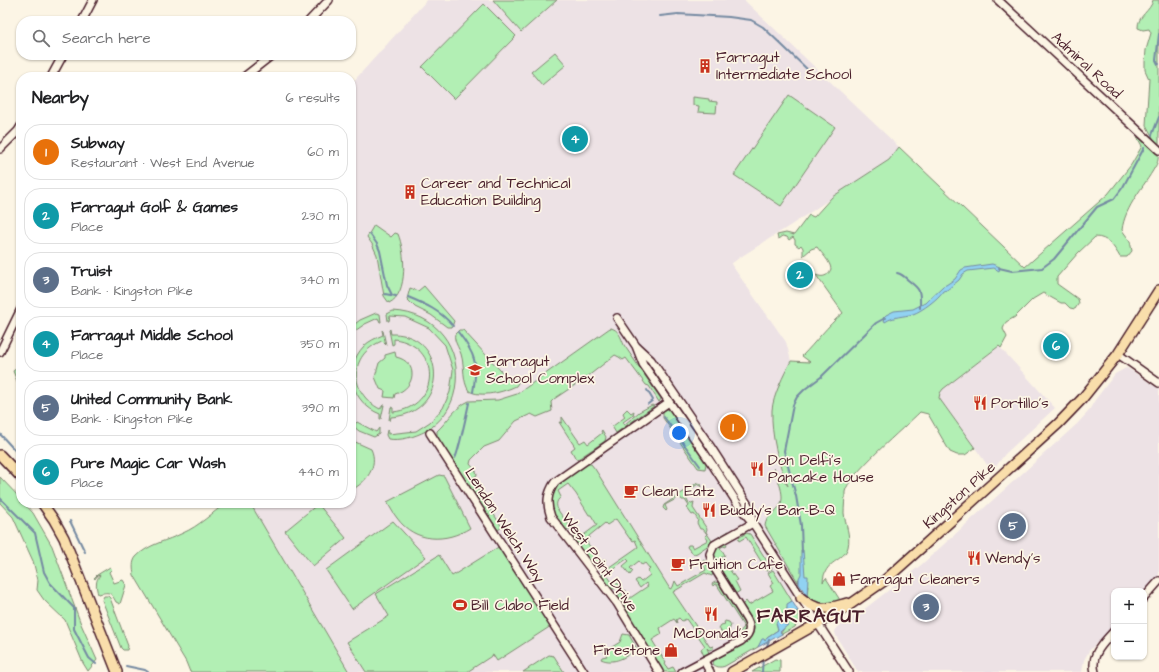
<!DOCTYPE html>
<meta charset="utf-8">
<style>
:root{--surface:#fff;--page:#f6f6f6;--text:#202124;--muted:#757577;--line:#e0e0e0;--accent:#c8321e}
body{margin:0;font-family:"Architects Daughter",sans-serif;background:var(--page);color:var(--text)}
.controls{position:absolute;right:12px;bottom:12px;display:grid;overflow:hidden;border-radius:8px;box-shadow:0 1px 3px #0004}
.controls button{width:36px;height:36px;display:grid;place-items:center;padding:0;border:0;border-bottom:1px solid var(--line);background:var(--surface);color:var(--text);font:20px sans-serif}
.you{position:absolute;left:679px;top:433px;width:14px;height:14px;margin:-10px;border:3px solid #fff;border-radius:50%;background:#1a73e8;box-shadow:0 0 0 6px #1a73e833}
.badge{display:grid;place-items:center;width:26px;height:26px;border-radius:50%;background:var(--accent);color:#fff;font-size:13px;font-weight:700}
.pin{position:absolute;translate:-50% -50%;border:2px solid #fff;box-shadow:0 1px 4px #0006}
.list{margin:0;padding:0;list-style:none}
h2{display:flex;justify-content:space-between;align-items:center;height:52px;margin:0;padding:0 16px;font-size:17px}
h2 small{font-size:13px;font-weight:400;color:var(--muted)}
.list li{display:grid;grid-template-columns:26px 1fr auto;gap:12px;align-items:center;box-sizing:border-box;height:56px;margin:0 8px 8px;padding:0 8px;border:1px solid var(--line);border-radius:16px}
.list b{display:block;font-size:15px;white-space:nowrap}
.list p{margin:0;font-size:13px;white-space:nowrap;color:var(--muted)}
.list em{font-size:13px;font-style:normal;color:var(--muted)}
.icon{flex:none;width:22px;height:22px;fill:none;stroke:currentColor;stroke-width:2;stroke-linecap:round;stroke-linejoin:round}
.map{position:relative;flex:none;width:1159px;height:672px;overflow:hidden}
.search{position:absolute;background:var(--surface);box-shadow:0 1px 3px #0004;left:16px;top:16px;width:340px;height:44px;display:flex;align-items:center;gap:10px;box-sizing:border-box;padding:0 14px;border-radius:16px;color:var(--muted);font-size:15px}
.panel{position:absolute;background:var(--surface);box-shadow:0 1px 3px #0004;left:16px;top:72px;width:340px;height:436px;border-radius:16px}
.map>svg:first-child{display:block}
</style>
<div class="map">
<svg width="1159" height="672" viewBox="0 0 1159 672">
<rect width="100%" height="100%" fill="#fcf5e5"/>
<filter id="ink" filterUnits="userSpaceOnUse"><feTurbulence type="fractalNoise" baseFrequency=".025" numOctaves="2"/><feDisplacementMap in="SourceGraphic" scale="8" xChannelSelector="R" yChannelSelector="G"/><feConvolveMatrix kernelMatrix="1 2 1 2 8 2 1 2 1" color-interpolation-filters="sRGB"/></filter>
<g filter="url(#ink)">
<path fill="#ede2e5" d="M427,0H744L899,147L889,160L791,225L739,258L731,264L786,342L791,361L776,395L772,409L774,435L777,453L783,474L789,489L798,578L792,598L800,612L801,617L799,624L794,628L724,668H719L715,666L704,672H590L570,644L565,648L578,672H349L250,503H351V84Z
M999,346L1055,408L1005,454L997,465L991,470L939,398L940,393L943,389Z
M1126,368L1129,369L1159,389V576L1144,592V591H1114V625L1089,651L1084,660L1082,672H858L836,636L835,632L837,627L862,611L921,565L1077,424L1088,412L1095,400L1115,374Z"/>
<path fill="#b2efb4" stroke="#7e8770" d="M493,0H557L521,32Z
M1153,0H1159V146L1156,143L1146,125L1149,79L1145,70V62L1146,50L1151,33L1149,29L1143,30L1138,28C1137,16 1151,11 1153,0Z
M484,4L516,36L454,99L422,67Z
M555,52L566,65L542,85L531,72Z
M789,95L835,127L781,206L734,175Z
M693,97L709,99V101L717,102L716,113L698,112L699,106L693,105Z
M1137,137C1144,141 1155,147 1158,155C1159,159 1157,164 1155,167C1144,187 1125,206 1122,230L1130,241L1132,251L1127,257H1120C1114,247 1108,237 1095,237L1078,253L1057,277V284L1078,299L1079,303L1075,309L1070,308L1065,303H1061L1043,293L1033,299L1015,317L1006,322L1003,329L1007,337L1001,348L999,346L943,389L940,393L939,398L975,448L965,455H957L950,452L928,414L920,412C906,426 847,476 845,492C845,499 844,507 844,513C845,524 851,535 848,547C844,562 824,560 823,582L826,578L840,600C827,606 817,609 807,596L808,586L798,579L799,584L765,526C766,516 774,514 779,507C787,497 777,479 774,468L788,486C778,463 771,436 772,410C773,396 784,374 791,361L810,362L802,356C816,342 827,326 843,313L816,275C823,278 828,276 831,269C830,261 822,254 817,247L811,249L803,256V248L801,245L799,247L795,244V240L793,237L789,240L787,237L782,236L778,239L777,235L786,233L794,235L809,215L814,217L832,197L889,160L899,147L1025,267L1108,194L1131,165L1142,146Z
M374,225L391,237L395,233L398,234C405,251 409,294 389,303L384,296L377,255L372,244L367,237Z
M424,286L454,321L452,327H447L431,315L415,307L407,299L410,288L418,291Z
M393,311C436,313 463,347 455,390C452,407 441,422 426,431C414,437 401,441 388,439L386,435L387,430L388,431V434L416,431L430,422L443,408L450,392L453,370L445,345L429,328L405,317L390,316L389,321H388L387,314Z
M376,313L380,314L381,322H380L378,318L365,324L352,333L351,332V327L360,320Z
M610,328C619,329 621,338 624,345L661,399L659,402L649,386L646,385L626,358L623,360L619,357L615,355L587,377L554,399L551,402L552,411L537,417L531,414L516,421L499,441L484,447L471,460L470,464L476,471L477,475L473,478L468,474L502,527L498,530L439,440L437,436V431C448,421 455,407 469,401L498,400L517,394Z
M390,329L391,334C447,332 451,414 391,417L390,421L389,420L391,407L393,408V412C441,407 442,345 394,339V344L392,345L389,330Z
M382,330L383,331L386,345L382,341C348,355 349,393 380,409L383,405H384L381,419H380V414C352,403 342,369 364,346C369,341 376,338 383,335Z
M459,330H463L511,382L516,380H518V383L516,386C504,392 481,398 469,391C462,381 465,367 461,354C459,348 453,340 455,334Z
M395,352L396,357C419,362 416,388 395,394L394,398L384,397L385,391L380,389L375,377L379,363L385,358V355Z
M21,365V391L13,371Z
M652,405L654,406L616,433L610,423L613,426L625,417L623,413L627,409L631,413L634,411L633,415L623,422L624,425L639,412Z
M667,409L669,410L706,464L705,469L698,468L663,418V411Z
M562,417L580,443L585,440L588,444L602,433L601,431L602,430L606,437L605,441L578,459H576L571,450L575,447L559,422L562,423Z
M357,422L376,432L379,428V434L374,437L359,431L353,426Z
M351,440L371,449C379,466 366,483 351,490Z
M587,464H591L595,469L670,589L673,587L675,581L678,586L706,570L702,562L703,560L707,562L713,573L712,576L705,573L673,592L710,647L713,646V649L709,650L707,648L709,653L704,656L701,649L705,646L686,619L682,621L679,618L676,620L677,623L674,619L660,628L662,634L652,640L666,663L665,664L668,669L673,667L676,672H663L661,671L618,598V595L626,590V591L622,595L627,600L648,586L646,583L640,588L635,581L638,579L641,582L650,575L648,571L650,569L645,563L642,565L639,561L630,568L633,571L630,575L623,566L629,561L627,559L612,569L607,575L614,585L618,583L620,585L614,589H611L602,576L605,570L638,547L635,540L633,541L631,538L630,539L616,519L607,525L605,523L589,536V538L586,541L601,562L605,559L606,560C602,565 597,567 592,564L573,539L575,534H577L581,537L597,525L591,515H589L576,494L568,484L558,491L561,497C548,507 568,519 571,529L566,530C561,523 555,517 552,509C544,487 573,473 587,464Z
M439,475L444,476L470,528C446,543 415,543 397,518C393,513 390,507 387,502Z
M0,477L21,499V503H24L33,513L52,546L81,624L97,660L88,671L83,663L65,620L44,600L37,590L38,580L33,561L13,517L0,503Z
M697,483L701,484L702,487L698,484L688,491L690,495L686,498L689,504L694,502L693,508L707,529L706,532L712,541L729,531L697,553L694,554L691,552L687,547L688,545H691L693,548L708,540L705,536L707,534L703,529H700L697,523L698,520L694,514L692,515L687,508L689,506L685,500H682L680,497L665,505L667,510L666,511L663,508L664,505Z
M226,503H250L349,672H190L186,662L134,575C133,569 132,562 136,557C148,544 167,541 183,533C199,526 212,513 226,503Z
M318,504L346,538L313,566L285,531Z
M393,521L426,557L352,609L326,570Z
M746,533L750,534L772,569L767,571L746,537L739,541L738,539L740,537Z
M723,544H726L727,546L725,547L724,546L721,547L720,549L722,550L725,555L721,558L737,580L735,581L740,591L735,594L713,560L715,551Z
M500,546L551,626L497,661L493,655L467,672H366L347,642L389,616L376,594L439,555L452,576Z
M110,567L112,569L109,572L114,583L123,580L126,585L120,604L116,602C110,591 109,592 98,594C96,587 95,581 100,575L97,576L95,579L94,578L97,575Z
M773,570L792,601L788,604L787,609L778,620V630L767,637L765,641L761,642L758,647L725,666C720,668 716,667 713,664L714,659C724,652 756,641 754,627C753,619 746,612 742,605L746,601L749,605L773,591L770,586L774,583L768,573Z
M715,582L720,583L747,627L745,633L735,639L732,638L734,633H739L744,627L717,585L715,584L713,586L712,584Z
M104,596H108L110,598L128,646L127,650H123L121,648L102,600Z
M798,611L800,620L795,627L782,634H780L783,630L785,625L783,622C786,616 793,613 798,611Z
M725,621L729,622L731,625C729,631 727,638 720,639L718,637L722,636V633L719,628L721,625L725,624L724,623Z
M623,634L629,635L637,649C626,657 614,665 601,659L602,657L607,656L604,652L620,642Z
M549,655L554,656L564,672H523Z
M775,659L780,660V672H752Z"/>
<path fill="#91d2f2" stroke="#758aa2" d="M992,264L1000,267L999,271L994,268L968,271L963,274L959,280L947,290L943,291C939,298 922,311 913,314C903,317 894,316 885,322L883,318L886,315L894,311L913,309L925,303L943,286L946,285L955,279L961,270L965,268Z
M801,550H803L805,576H808V578L807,596L799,584V578L801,574Z
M792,601L798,611L793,613L784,620V624L788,625L780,632L782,634L758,647L762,639H764L765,641L767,637L778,630L776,623L787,609V604Z"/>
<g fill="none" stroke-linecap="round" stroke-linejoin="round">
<path stroke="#758aa2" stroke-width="2" d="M660,16L678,14L729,17L751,20L763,27L810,72
M1159,34L1156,60L1158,64H1159
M1152,135L1159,117
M370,234L377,244L380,251L387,285L392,295
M999,268L1012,271L1042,268L1054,259L1097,207L1114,199L1123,187L1144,148
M897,273C902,274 905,277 908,280C922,291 920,291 920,308
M385,294L396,296
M408,297C425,304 441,311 453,326
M458,332C476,355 478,363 473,392
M647,390L653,400L648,404
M664,417L700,466
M0,434L21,457
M455,458C458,454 467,412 469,403
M0,498L35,533L44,572L50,583L74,608V629L89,658L96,664
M70,521L85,552
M802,552L801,525L796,496L784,451L793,405L797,397L805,389L821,377L876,323L885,318
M766,649L769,640
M126,666L145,670L148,672
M762,672L763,657"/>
<defs>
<path id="minor" d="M998,0L1159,150
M82,21L93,0
M309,21L329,0
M51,77L63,55
M244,77L272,55
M0,149L18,131L21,126
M617,318L636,346L651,360L710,446L748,505L752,519
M636,346L643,364L714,467L739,506L753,523L849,672
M0,352L21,309
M1118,354L1159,383
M430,433L584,672
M1144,598L1159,581
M704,661L710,672
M659,672L617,603L551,517C546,503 547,494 555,482L669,402
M682,672L741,641C749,635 752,629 747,620L712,564L710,554L714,545L719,542L753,523
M1095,672C1090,654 1103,644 1114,631"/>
<path id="major" d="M0,455L21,477
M42,503L54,520L64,538L117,672
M801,598C820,613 826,609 847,603
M732,672L845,608L884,581L921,548L1058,424L1082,399L1118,354L1159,290"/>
</defs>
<use href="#minor" stroke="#4a1f2b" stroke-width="10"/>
<use href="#major" stroke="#4a1f2b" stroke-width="12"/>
<use href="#minor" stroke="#fcf5e5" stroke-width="7"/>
<use href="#major" stroke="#f9deab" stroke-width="9"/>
</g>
</g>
<defs>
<symbol id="building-bare" viewBox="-9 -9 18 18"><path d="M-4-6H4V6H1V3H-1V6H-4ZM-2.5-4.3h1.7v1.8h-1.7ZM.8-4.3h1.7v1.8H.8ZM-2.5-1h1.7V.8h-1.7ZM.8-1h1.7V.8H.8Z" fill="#c8321e" stroke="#fcf5e5" stroke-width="2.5" paint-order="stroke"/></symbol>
<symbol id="school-bare" viewBox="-9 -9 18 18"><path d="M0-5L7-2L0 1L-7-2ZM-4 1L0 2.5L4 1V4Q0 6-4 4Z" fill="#c8321e" stroke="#fcf5e5" stroke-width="2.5" paint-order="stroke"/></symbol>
<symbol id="restaurant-bare" viewBox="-9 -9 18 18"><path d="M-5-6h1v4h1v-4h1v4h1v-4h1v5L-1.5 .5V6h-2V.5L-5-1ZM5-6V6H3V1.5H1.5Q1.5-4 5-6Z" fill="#c8321e" stroke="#fcf5e5" stroke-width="2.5" paint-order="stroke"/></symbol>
<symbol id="cafe-bare" viewBox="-9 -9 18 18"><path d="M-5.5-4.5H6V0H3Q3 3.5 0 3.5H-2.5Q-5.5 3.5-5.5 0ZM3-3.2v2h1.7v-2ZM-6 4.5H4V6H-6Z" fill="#c8321e" stroke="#fcf5e5" stroke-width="2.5" paint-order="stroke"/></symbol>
<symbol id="shop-bare" viewBox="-9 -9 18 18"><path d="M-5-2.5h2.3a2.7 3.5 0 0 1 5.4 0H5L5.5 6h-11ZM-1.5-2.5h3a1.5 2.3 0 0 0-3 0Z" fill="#c8321e" stroke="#fcf5e5" stroke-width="2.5" paint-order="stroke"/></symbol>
<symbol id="stadium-bare" viewBox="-9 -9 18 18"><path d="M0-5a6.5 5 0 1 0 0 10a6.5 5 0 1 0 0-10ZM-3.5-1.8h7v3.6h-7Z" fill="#c8321e" stroke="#fcf5e5" stroke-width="2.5" paint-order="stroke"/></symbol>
</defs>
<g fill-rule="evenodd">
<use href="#building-bare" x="695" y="56" width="20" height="20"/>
<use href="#building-bare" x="400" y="182" width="20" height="20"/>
<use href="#school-bare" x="465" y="360" width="20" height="20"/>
<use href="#restaurant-bare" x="970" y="393" width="20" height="20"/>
<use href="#restaurant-bare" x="747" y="459" width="20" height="20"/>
<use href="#cafe-bare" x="621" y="481" width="20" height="20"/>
<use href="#restaurant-bare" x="699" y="500" width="20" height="20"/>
<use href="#restaurant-bare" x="964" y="548" width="20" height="20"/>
<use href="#cafe-bare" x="668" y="554" width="20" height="20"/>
<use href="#shop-bare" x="829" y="569" width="20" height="20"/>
<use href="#stadium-bare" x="450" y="595" width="20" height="20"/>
<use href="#restaurant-bare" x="701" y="604" width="20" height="20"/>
<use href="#shop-bare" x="661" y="640" width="20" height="20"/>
</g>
<g text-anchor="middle" stroke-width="3.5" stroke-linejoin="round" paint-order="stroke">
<g font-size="15" fill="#4a1f2b" stroke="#fcf5e5" text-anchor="start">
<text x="716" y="62">Farragut<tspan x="716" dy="17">Intermediate School</tspan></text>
<text x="421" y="188">Career and Technical<tspan x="421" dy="17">Education Building</tspan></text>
<text x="486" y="366">Farragut<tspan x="486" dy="17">School Complex</tspan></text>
<text x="991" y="408">Portillo's</text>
<text x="768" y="465">Don Delfi's<tspan x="768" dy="17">Pancake House</tspan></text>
<text x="642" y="496">Clean Eatz</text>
<text x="720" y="515">Buddy's Bar-B-Q</text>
<text x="985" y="563">Wendy's</text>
<text x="689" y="569">Fruition Cafe</text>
<text x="850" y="584">Farragut Cleaners</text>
<text x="471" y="610">Bill Clabo Field</text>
<text x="711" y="638" text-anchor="middle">McDonald's</text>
<text x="660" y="655" text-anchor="end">Firestone</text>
</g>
<g font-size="15" fill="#4a1f2b" stroke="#fcf5e5">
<text transform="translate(1087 65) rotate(43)" y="5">Admiral Road</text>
<text transform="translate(959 495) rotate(-42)" y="5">Kingston Pike</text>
<text transform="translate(505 525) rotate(57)" y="5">Lendon Welch Way</text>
<text transform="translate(600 562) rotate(54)" y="5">West Point Drive</text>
</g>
<g font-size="19" font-weight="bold" letter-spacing="1" fill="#4a1f2b" stroke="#fcf5e5">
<text x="811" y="622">FARRAGUT</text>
</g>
</g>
</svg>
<div class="controls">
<button>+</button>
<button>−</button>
</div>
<div class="you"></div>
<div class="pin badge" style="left:733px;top:427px;background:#e8710a">1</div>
<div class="pin badge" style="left:800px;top:275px;background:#0f9aa8">2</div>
<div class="pin badge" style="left:926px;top:607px;background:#5c6f8a">3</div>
<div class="pin badge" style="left:575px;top:139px;background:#0f9aa8">4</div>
<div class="pin badge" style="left:1013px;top:526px;background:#5c6f8a">5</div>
<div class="pin badge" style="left:1056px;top:346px;background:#0f9aa8">6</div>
<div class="search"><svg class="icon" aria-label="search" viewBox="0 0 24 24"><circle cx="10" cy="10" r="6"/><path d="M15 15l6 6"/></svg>Search here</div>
<section class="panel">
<h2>Nearby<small>6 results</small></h2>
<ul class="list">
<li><span class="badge" style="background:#e8710a">1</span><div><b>Subway</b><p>Restaurant · West End Avenue</p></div><em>60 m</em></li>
<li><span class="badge" style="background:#0f9aa8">2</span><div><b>Farragut Golf &amp; Games</b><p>Place</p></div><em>230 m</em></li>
<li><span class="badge" style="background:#5c6f8a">3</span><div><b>Truist</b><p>Bank · Kingston Pike</p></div><em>340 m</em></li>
<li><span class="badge" style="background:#0f9aa8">4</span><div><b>Farragut Middle School</b><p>Place</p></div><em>350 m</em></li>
<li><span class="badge" style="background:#5c6f8a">5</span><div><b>United Community Bank</b><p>Bank · Kingston Pike</p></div><em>390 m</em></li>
<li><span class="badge" style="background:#0f9aa8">6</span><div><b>Pure Magic Car Wash</b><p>Place</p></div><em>440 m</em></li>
</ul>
</section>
</div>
